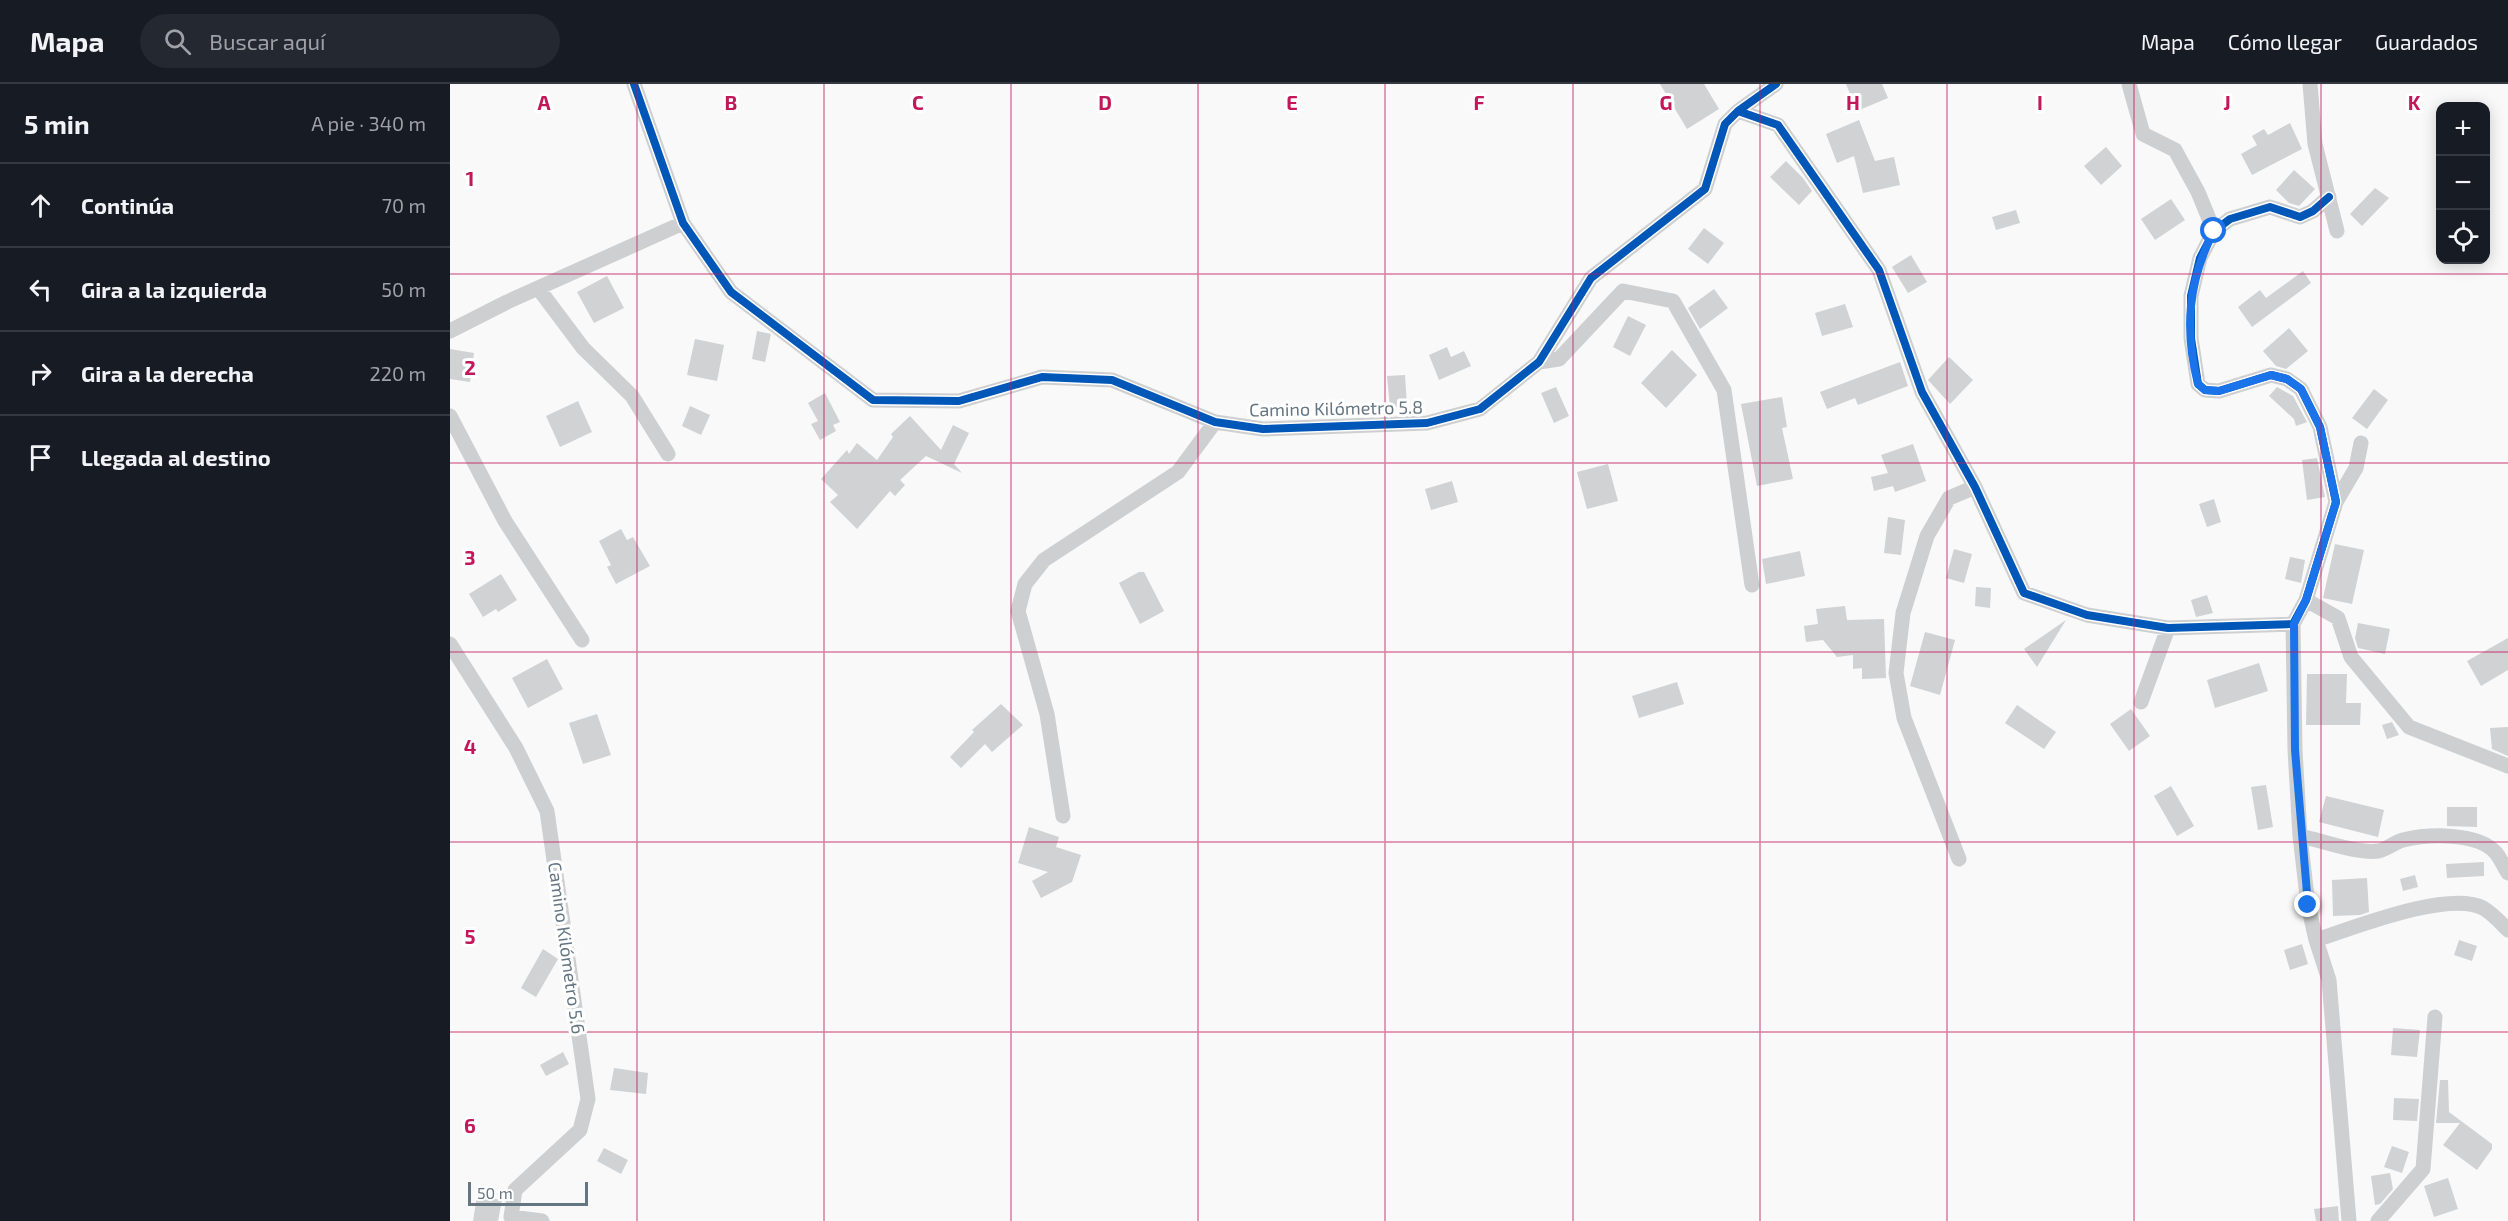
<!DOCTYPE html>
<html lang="es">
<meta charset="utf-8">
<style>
:root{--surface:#171b24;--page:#242831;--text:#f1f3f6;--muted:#9ea1a6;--line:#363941}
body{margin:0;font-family:"Exo 2",sans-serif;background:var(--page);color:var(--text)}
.controls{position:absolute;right:18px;top:18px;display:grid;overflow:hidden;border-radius:12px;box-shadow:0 3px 15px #0003}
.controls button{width:54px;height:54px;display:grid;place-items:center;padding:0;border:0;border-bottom:2px solid var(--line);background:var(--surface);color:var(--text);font:30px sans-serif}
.scale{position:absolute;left:18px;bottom:15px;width:120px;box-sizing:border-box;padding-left:6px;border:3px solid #657683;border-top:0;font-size:16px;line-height:21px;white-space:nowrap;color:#657683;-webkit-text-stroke:4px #fff;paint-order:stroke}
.stop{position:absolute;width:18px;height:18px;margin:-14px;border:4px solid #1a73e8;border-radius:50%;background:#fff}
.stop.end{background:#1a73e8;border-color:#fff;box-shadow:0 2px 6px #0008}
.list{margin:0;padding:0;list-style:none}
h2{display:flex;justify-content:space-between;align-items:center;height:78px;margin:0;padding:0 24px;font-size:26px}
h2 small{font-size:20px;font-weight:400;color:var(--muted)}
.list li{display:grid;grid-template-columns:39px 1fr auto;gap:18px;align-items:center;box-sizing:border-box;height:84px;padding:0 24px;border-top:2px solid var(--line)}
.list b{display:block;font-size:22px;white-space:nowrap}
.list em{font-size:20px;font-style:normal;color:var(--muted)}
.icon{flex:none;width:33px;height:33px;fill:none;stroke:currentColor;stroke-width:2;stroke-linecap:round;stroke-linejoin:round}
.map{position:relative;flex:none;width:2058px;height:1137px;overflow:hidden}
header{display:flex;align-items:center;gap:36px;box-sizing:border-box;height:84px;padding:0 30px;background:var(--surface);border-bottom:2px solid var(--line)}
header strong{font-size:28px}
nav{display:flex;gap:33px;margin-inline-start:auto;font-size:21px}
.search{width:420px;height:54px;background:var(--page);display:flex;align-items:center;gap:15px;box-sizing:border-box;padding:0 21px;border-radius:33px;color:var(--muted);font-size:22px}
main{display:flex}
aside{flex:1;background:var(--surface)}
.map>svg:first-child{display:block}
</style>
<header>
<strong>Mapa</strong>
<div class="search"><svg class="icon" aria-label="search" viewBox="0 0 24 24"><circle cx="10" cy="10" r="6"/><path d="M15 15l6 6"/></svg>Buscar aquí</div>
<nav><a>Mapa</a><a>Cómo llegar</a><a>Guardados</a></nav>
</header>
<main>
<aside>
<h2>5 min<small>A pie · 340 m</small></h2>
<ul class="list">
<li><svg class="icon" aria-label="ahead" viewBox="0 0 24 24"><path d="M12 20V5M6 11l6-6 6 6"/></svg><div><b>Continúa</b></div><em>70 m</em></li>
<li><svg class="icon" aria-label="left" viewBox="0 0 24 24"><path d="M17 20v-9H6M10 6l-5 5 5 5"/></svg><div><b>Gira a la izquierda</b></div><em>50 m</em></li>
<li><svg class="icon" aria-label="right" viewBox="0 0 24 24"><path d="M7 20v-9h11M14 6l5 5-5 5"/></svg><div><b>Gira a la derecha</b></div><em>220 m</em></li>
<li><svg class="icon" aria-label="arrive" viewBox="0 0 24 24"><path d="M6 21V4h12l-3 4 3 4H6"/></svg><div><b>Llegada al destino</b></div></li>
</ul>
</aside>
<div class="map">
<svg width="2058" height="1137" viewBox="0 0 2058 1137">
<rect width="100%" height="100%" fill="#f9f9f9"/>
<path fill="#d0d2d3" d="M1210,0H1254L1269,25L1237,45Z
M1396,0H1432L1438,14L1407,27Z
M1409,36L1425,77L1444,73L1450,101L1413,109L1404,72L1387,79L1376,50Z
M1840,39L1852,65L1802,91L1791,70L1807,61L1802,52L1814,45L1818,51Z
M1656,63L1672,82L1651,101L1634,82Z
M1336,77L1353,94L1362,107L1349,121L1320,93Z
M1844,86L1865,105L1849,122L1839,119L1826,106Z
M1925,104L1939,114L1912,142L1900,130Z
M1721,115L1735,136L1705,156L1691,135Z
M1566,126L1570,139L1546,146L1542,133Z
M1254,144L1274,159L1258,180L1238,165Z
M1461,171L1477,198L1458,209L1442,183Z
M1853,187L1861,199L1802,243L1788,223L1810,206L1816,214Z
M157,192L174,224L144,239L127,208Z
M1264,205L1278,224L1250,245L1238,224Z
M1395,220L1403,243L1372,252L1365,229Z
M1178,232L1196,241L1180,272L1163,263Z
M1839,244L1858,267L1836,285L1826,282L1813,267Z
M307,247L321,250L315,278L302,275Z
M245,255L274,261L267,297L237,291Z
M997,263L1001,273L1014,267L1021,282L989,296L979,271Z
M0,265L24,269L20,298L0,295Z
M1222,266L1247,291L1216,324L1191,299Z
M1499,273L1523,296L1500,320L1478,296Z
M1450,278L1458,302L1408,321L1405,314L1377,325L1370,308Z
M955,291L957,322L940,324L937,292Z
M1106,303L1119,332L1104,339L1091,309Z
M1827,303L1843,312L1857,338L1846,342L1844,335L1819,312Z
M1924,305L1938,316L1917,345L1902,334Z
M375,309L390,338L383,341L386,347L370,356L361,340L368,337L358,319Z
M1332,313L1337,343L1332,344L1343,395L1307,402L1291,320Z
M128,317L142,348L110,363L96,332Z
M240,322L260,331L251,351L232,342Z
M460,332L491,366L503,341L519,349L504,380L512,389L476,372L450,396L455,401L445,412L440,407L407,445L380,418L388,411L371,395L397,366L399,370L407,359L427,376L443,353L441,350Z
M1463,360L1476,397L1445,408L1443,402L1424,407L1421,393L1438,389L1431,371Z
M1867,374L1875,413L1857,416L1852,376Z
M1158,380L1168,417L1137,425L1127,388Z
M1002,397L1008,418L981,426L975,405Z
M1764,415L1771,438L1757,443L1749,420Z
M1438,433L1455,436L1451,471L1434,469Z
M171,445L177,456L183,453L200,482L166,500L157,483L161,481L149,457Z
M1885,460L1914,466L1902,520L1873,514Z
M1504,465L1522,470L1514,499L1496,494Z
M1350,467L1355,492L1316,500L1312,475Z
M1840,473L1855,476L1851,499L1835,495Z
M689,488H694L714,527L690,540L669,499Z
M51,490L67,516L48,528L46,525L33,533L19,510Z
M1526,503L1541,504L1540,524L1525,522Z
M1757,511L1763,529L1746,533L1741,516Z
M1395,522L1397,536L1434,535L1436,594L1412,595V584L1403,585V571L1387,573L1373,556L1356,558L1354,542L1368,540L1366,525Z
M1616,536L1587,583L1574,565Z
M1908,539L1940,545L1935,570L1908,564L1905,554Z
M1475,548L1505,556L1490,611L1460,602Z
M2058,554V586L2031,602L2017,577Z
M97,575L113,605L78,624L62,594Z
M1809,579L1818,607L1765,624L1757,596Z
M1857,590H1897L1896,619H1911L1910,641H1856Z
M1227,598L1234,620L1189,634L1182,612Z
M551,620L573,641L542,668L535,660L511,684L500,673L524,648L522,646Z
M1567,621L1606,648L1594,665L1555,639Z
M1681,625L1700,652L1679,667L1660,640Z
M147,630L161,671L133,680L119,639Z
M1942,638L1949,651L1937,655L1932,641Z
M2058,643V672L2042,665L2040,644Z
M1816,701L1823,743L1808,746L1801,703Z
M1721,702L1744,742L1727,752L1704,712Z
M1876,712L1934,726L1928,753L1869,738Z
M1997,723H2027V743L1997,742Z
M579,743L609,753L606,763L631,771L622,798L591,814L582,797L598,788L568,779Z
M2034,778V792L1997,794L1996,780Z
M1965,791L1968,803L1953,807L1950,795Z
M1917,794L1919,828L1910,831L1883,832L1882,796Z
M2009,856L2027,862L2022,877L2004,871Z
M1852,860L1858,880L1840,886L1834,866Z
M93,865L108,875L86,913L71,904Z
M1943,944L1970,946L1967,973L1941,971Z
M113,968L119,980L96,992L90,981Z
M164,984L198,989L196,1010L160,1006Z
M1990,996H1998L1999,1028L2042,1060V1065L2027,1086L1993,1061L2010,1039H1986Z
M1944,1014L1969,1015L1967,1037L1943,1036Z
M1942,1062L1959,1068L1952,1089L1934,1083Z
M154,1064L178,1076L171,1090L147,1077Z
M1940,1089L1943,1105L1930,1120L1925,1121L1921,1092Z
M1998,1094L2008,1125L1984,1133L1974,1102Z
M27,1112L52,1116L48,1137H23Z
M1888,1122L1889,1137H1866L1864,1125Z"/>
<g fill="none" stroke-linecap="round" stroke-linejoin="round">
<path stroke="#cecfd0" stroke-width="15" d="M184,0L233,139L281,208L423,316L509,317L592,293L662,296L765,338L813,345L977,339L1030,325L1089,278L1141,194L1255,105L1275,40L1288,27L1326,0
M1679,0L1693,50L1725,66L1748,108L1764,147
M1860,0L1865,60L1887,147
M1288,27L1328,41L1429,186L1472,308L1525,403L1574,509L1637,531L1718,544L1843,540L1856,516L1886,418L1870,343L1851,305L1837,295L1821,291L1769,307L1755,306L1748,300L1741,254V212L1750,174L1764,147L1780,135L1820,123L1850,133L1863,127L1879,113
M88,204L133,264L182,312L218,370
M0,247L57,218L233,139
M1089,278L1109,275L1173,207L1223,217L1274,306L1302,501
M0,332L55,437L132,556
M1886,418L1906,384L1911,359
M1856,516L1888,534L1901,573L1959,643L2058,682
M1843,540L1845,666L1850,752L1858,821L1866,856L1879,896L1899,1137
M0,560L66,664L97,727L138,1015L130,1046L65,1106L61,1133L92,1137
M1691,618L1718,544
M613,732L597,630L568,527L575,500L594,476L728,388L765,338
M1850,752C1871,756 1907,770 1928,767C1936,766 1945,758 1953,756C1978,750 2028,748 2046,769C2051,775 2054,783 2058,789
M1509,775L1454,634L1446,589L1453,529L1477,452L1499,414L1525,403
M1866,856C1903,844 1998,806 2033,824C2042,829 2051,839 2058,846
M1928,1137L1973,1085L1985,933"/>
<defs>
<path id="cycleway" d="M184,0L233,139L281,208L423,316L509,317L592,293L662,296L765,338L813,345L977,339L1030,325L1089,278L1141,194L1255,105L1275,40L1288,27L1326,0
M1288,27L1328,41L1429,186L1472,308L1525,403L1574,509L1637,531L1718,544L1843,540L1856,516L1886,418L1870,343L1851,305L1837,295L1821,291L1769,307L1755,306L1748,300L1741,254V212L1750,174L1764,147L1780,135L1820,123L1850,133L1863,127L1879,113"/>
</defs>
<use href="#cycleway" stroke="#fff" stroke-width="11"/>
<use href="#cycleway" stroke="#0057b8" stroke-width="8"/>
</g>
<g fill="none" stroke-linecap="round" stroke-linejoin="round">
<path stroke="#1a73e8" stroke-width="8" d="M1764,147C1738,197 1734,246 1748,300L1755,306L1769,307L1821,291L1837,295L1851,305L1870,343L1886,418L1856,516L1844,540L1845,666L1858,821"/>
</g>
<path fill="none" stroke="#c2185b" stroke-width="1.5" stroke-opacity="0.55" d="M187,0V1137M374,0V1137M561,0V1137M748,0V1137M935,0V1137M1123,0V1137M1310,0V1137M1497,0V1137M1684,0V1137M1871,0V1137M0,190H2058M0,379H2058M0,568H2058M0,758H2058M0,948H2058"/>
<g text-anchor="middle" stroke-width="6" stroke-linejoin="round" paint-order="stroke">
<g font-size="18" fill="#657683" stroke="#fff">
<text transform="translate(886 325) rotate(-1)" y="6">Camino Kilómetro 5.8</text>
<text transform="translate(116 864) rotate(82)" y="6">Camino Kilómetro 5.6</text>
</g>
</g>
<g font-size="20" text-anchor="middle" font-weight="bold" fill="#c2185b" stroke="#fff" stroke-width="6" stroke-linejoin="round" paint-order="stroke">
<text x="94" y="26">A</text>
<text x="281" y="26">B</text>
<text x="468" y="26">C</text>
<text x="655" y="26">D</text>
<text x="842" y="26">E</text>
<text x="1029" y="26">F</text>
<text x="1216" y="26">G</text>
<text x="1403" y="26">H</text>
<text x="1590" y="26">I</text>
<text x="1777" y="26">J</text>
<text x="1964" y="26">K</text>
<text x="20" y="102">1</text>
<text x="20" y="291">2</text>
<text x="20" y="481">3</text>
<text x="20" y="670">4</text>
<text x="20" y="860">5</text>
<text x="20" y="1049">6</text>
</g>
</svg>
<div class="controls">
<button>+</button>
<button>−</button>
<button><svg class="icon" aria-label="locate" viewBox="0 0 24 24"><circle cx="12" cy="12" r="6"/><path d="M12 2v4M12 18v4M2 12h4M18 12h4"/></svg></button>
</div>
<div class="scale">50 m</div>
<div class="stop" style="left:1764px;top:147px"></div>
<div class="stop end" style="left:1858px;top:821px"></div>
</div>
</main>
